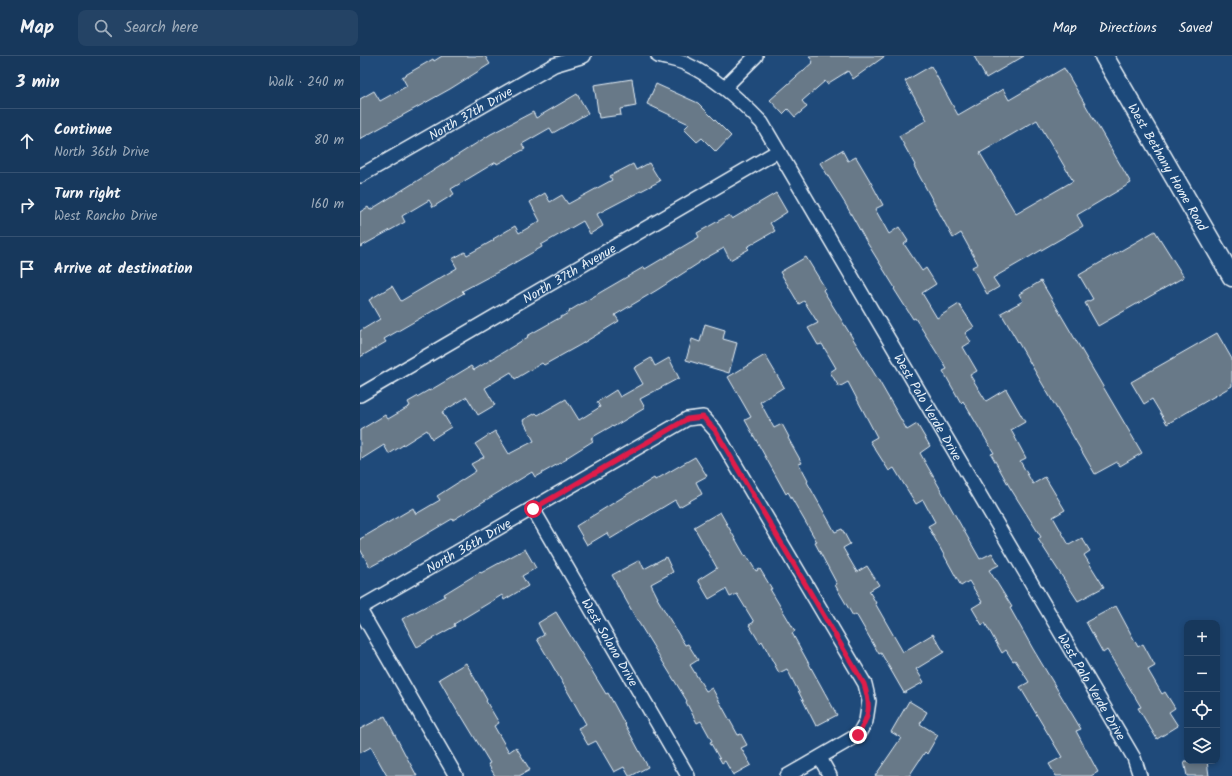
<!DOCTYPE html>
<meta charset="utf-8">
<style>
:root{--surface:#17385c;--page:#244365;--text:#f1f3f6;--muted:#9eacbb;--line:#365272}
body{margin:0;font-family:Kalam,sans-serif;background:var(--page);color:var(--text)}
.controls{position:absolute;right:12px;bottom:12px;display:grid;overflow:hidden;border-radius:8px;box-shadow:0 2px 6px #0003}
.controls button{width:36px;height:36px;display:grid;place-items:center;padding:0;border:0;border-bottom:1px solid var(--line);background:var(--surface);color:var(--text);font:20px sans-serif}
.stop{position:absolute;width:12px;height:12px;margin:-9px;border:3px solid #e11d48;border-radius:50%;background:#fff}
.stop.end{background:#e11d48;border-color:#fff;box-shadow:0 1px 4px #0008}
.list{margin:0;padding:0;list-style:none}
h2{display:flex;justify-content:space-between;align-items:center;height:52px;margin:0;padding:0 16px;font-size:17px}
h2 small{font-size:13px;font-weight:400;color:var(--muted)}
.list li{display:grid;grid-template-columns:26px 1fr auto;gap:12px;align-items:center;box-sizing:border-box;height:64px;padding:0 16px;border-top:1px solid var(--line)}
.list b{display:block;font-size:15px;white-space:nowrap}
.list p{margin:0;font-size:13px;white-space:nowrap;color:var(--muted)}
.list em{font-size:13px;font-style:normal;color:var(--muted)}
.icon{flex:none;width:22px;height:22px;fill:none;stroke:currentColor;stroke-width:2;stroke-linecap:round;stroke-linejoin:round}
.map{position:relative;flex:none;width:872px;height:720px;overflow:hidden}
header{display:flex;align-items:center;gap:24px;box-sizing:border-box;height:56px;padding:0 20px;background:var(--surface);border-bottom:1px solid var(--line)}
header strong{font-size:19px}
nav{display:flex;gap:22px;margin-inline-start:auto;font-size:14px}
.search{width:280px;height:36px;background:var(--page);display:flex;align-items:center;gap:10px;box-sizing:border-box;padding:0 14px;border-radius:8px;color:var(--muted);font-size:15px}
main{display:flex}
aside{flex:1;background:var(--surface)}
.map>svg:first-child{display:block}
</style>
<header>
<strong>Map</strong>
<div class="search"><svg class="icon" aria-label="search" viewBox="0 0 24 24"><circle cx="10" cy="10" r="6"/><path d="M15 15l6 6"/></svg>Search here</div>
<nav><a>Map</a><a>Directions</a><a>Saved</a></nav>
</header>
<main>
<aside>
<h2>3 min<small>Walk · 240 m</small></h2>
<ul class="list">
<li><svg class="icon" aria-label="ahead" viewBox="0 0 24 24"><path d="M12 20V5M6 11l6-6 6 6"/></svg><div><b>Continue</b><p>North 36th Drive</p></div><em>80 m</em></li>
<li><svg class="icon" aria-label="right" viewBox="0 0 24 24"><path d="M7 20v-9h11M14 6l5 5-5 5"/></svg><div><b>Turn right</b><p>West Rancho Drive</p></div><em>160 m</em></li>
<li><svg class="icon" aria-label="arrive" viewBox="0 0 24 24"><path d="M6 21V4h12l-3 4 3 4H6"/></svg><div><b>Arrive at destination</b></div></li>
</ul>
</aside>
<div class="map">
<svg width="872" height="720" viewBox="0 0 872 720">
<rect width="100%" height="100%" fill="#1f4a7a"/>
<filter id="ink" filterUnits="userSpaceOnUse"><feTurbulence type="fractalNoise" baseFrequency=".025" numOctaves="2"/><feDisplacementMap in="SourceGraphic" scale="8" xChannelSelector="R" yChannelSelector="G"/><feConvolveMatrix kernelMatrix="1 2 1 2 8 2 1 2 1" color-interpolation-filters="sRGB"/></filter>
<g filter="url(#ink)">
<path fill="#677988" stroke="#e8f1f8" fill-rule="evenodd" d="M82,0H125L130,8L90,33L0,83V43L14,35L20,45L47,30L42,21L73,3L74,5Z
M449,0H525L493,23L488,15L467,28L465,25L442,45L447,51L435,61L428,53L423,58L410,44L453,6Z
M614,0H664L626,22Z
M571,10L598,59L643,33L649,44L704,12L771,127L717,159L723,170L633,222L639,231L627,238L612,211L618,208L601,177L593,182L554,110L555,109L539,80L567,64L545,25ZM677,64L713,125L656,158L620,97Z
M272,23L276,50L260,53L261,59L239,62L234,29Z
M296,28L338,47L371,80L356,96L342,82L337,86L324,73L329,68L287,48Z
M217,38L228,57L193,77L190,72L162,88L165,93L137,108L136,106L91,133L94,138L73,151L69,144L42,160L45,166L0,191V156L8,151L10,154L57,125L131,78L173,56L176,62Z
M482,94L488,105L496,101L509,123L523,149L515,153L529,178L539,171L548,185L544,188L562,215L566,212L576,228L562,237L577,262L599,248L614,271L605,277L611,286L603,291L617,315L610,319L626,345L646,333L665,366L651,374L666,402L660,405L673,428L685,421L705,454L693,461L709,489L722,482L730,495L724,499L744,531L718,545L678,483L681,481L649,430L631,398L634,397L603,345L601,347L583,315L587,313L555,262L553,263L534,233L535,232L506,185L486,149L460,107Z
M289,107L300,125L237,158L243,170L230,178L223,165L181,189L182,191L149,210L102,235L104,237L24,283L26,286L0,301V275L20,263L9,244L32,230L41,245L97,212L92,203L105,196L107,199L134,184L133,183L155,170L159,177L180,165L170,146L185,137L190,146L202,139L208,148L252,124L250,120L273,108L276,114Z
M416,137L427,156L410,167L415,175L387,191L389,193L370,204L364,192L339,206V207L297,234L255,259L259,265L220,289L184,309L182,307L155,323L151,316L125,332L135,349L118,359L107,341L82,356L91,371L72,383L67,374L29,398L24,389L0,404V374L25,359L28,363L50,350L48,346L69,334V335L111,310L114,314L168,281L167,280L210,256L209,255L241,236L284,211L285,213L339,181L337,177L369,159L372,163Z
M795,175L824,221L738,270L725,247L733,243L719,219Z
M446,201L465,232L463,234L519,325L547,374L557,368L570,390L560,397L620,503L632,497L639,509L629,514L652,551L650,552L673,593L721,673L716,675L738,716L731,720H696L689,708L702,701L660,631L669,626L655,604L653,605L646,594L642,597L625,567L622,569L612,552L622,546L609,525L601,530L568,470L575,466L563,444L556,448L534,412L529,415L510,385L517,381L488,326L479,331L470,316L476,312L462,288L458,289L448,272L458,267L444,245L439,248L420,216Z
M681,225L782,397L760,410L757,406L735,418L641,257L663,245L659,238Z
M345,268L365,274L363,283L377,287L369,317L326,304L332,283L340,286Z
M857,277L872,303V330L807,368L792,343L784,348L771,326Z
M405,299L424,331L400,346L414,372L422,368L429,381L428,382L442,407L439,408L448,425L447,426L475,476L482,473L490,488L483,492L497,516L507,510L519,529L509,535L516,547H515L543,596L573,578L584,596L556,613L564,626L544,637L521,597L519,598L496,558L493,560L475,529L477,528L455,487L457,486L428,436L426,438L385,364L391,361L368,321Z
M291,302L295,310L309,302L319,322L280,343L285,352L253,371L252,370L231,382L233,385L206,402L207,403L175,421L172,416L93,464L92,463L43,492V493L10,511L0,493V483L53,452L56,458L80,444L77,440L116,415L111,408L124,401L115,388L135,375L149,398L174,385L163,364L176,357L178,359L206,343L219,364L240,351L237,346L256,334L260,341L283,328L274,312Z
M335,401L347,420L336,426L342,438L319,451L315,444L250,483L247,477L227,489L216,470L294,422L295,424Z
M360,456L385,500L386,499L396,515L400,513L412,533H410L435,575L432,577L477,659L456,670L427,613L419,617L402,585L400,587L389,569L394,566L377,538L370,541L366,533L349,543L338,524L357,512L334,471Z
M165,493L176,512L162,520L168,530L144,544L142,539L94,568L95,570L57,591L42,563L85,540L84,538L120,516L121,517Z
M306,501L313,516L291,528L298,542H297L325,589L328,588L338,604L330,609L346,635L352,632L378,679L381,678L387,689L381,692L391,709L373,719L365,705L362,707L350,686L352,685L341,665L337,667L326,646L327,645L277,564L252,519L280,504L284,513Z
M756,550L778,591L783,588L795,610L788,614L802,638L805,636L815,652L809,656L818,670L797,683L778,652L781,651L747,594L743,597L726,566Z
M196,556L246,638L248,637L288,711L271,720H269L264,711L254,716L236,685L228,689L218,672L226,668L212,643L177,583L184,579L178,567Z
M106,607L127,644L126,645L139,667L134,670L149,696L156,691L170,714L159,720H135L128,708L130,707L101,659L100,660L79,623Z
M549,645L567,656L560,668L578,679L567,698L565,696L549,720H515L541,682L531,676Z
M25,660L46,700L57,720H27L11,691L0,697V673Z
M824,705H847L849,720H827Z"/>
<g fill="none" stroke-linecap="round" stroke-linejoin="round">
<defs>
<g id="street">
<path id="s1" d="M298,0C308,3 319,4 328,9C356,22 381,45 402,67L774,702L780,720"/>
<path d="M364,32L396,0"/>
<path id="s2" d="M0,120L194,9L224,0"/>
<path id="s3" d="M0,339L418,95"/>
<path id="s4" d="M173,453L328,720"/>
<path id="s5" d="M0,552L327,363L343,361L355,374L505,628L509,645L506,665L498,679L427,720"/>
<path d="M0,554L96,720"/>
<path d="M460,702L470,720"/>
</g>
<g id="secondary">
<path id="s6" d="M744,0L872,221"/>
</g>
</defs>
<use href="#street" stroke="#e8f1f8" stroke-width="16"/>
<use href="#secondary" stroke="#e8f1f8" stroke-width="21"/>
<use href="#street" stroke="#1f4a7a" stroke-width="13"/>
<use href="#secondary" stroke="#1f4a7a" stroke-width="18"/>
</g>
</g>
<g fill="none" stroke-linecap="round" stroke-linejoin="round" filter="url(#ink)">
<path stroke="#e11d48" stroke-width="5" d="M173,453L327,363L343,361L355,374L504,628C511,650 510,658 498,679"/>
</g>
<g text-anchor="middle" stroke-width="3" stroke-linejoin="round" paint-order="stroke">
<g font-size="13" fill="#e8f1f8" stroke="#1f4a7a">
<text dy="5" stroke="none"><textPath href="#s2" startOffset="127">North 37th Drive</textPath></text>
<text dy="5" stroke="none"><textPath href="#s6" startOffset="128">West Bethany Home Road</textPath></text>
<text dy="5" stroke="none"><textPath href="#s3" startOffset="242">North 37th Avenue</textPath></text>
<text dy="5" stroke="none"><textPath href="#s1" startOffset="455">West Palo Verde Drive</textPath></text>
<text dy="5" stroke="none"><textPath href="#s5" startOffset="125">North 36th Drive</textPath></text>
<text dy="5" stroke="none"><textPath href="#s4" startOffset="154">West Solano Drive</textPath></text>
<text dy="5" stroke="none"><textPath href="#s1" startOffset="779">West Palo Verde Drive</textPath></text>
</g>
</g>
</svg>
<div class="controls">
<button>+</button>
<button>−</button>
<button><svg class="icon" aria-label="locate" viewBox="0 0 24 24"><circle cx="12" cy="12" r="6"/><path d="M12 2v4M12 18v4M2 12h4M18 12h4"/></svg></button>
<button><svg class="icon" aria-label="layers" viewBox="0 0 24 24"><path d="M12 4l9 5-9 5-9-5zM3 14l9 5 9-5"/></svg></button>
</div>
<div class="stop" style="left:173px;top:453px"></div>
<div class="stop end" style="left:498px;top:679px"></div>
</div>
</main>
